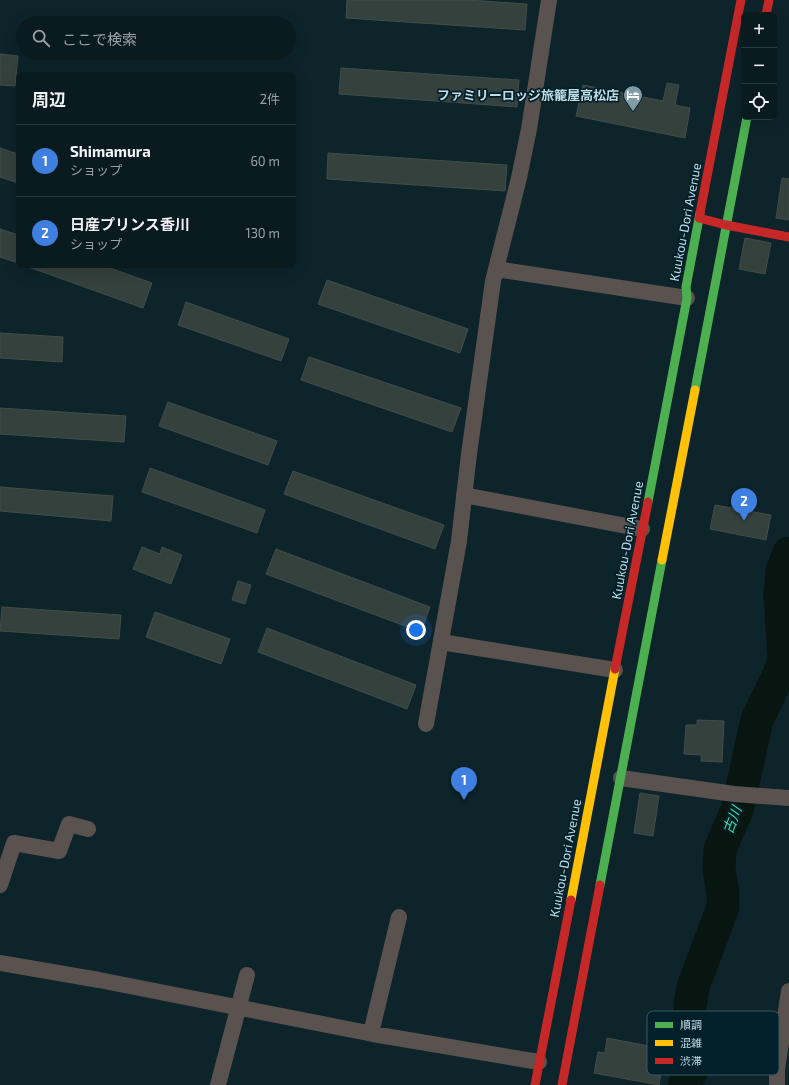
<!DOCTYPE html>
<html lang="ja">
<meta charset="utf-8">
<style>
:root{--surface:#0a1b20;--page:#18282d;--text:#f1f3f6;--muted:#99a1a5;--line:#2a393e;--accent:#829ca5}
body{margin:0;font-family:"Exo 2","Noto Sans JP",sans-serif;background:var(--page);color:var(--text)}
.controls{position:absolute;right:12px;top:12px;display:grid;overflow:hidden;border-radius:6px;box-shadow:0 4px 16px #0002}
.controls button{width:36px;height:36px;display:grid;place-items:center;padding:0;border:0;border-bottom:1px solid var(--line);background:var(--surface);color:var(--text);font:20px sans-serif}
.you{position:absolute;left:416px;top:630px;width:14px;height:14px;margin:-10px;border:3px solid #fff;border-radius:50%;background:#1a73e8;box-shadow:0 0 0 6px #1a73e833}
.badge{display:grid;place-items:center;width:26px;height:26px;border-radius:50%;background:var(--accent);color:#fff;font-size:13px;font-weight:700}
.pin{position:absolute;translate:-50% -33px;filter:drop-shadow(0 1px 2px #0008)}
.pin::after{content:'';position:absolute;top:21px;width:14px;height:12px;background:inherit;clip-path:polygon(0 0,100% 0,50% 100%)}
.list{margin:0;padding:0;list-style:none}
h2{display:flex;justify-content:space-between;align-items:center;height:52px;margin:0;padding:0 16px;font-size:17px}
h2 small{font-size:13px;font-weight:400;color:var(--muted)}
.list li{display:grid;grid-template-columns:26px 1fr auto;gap:12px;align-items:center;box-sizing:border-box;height:72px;padding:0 16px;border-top:1px solid var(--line)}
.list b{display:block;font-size:15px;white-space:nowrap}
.list p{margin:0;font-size:13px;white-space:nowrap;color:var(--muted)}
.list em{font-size:13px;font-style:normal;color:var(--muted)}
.icon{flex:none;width:22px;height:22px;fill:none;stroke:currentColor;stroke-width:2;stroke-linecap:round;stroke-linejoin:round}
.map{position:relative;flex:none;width:789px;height:1085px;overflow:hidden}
.search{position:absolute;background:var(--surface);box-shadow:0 4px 16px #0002;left:16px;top:16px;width:280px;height:44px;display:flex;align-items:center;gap:10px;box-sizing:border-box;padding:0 14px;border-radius:22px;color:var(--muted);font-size:15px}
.panel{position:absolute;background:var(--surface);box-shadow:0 4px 16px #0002;left:16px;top:72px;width:280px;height:196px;border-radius:6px}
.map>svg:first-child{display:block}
</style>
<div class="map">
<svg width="789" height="1085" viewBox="0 0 789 1085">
<rect width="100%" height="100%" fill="#0d242a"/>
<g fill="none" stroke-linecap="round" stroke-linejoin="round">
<path stroke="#081611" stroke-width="33" d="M684,1085L693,1069L695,1055L690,1029V1005L693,987L723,907V893L719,870L720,849L737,810L757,720L781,670L784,658L780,594L782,571L789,553"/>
</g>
<path fill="#35413d" stroke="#424d49" d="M347,0H467L527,4L525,30L346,18Z
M0,54L18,56L15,86L0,85Z
M341,68L519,80L517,107L339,94Z
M667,83L679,85L675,105L690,108L685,138L576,116L583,85L663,101Z
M0,148L18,154V183L0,177Z
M328,153L507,165L505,191L327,179Z
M782,178L789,179V220L776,218Z
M0,229L18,235V263L0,257Z
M745,238L771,243L765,274L739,269Z
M26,266H104L152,283L143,308Z
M327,280L468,329L460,353L318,304Z
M186,302L289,339L281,361L178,325Z
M0,333L63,337L62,362L0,358Z
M309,357L461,408L452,432L301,380Z
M168,402L277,441L268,465L159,426Z
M0,408L126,416L124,442L0,434Z
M150,468L265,510L257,533L142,492Z
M293,471L444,525L435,549L284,494Z
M0,487L113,496L111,521L0,511Z
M715,505L771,515L766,540L710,529Z
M142,547L160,554L162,547L182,555L171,584L133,569Z
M276,549L430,607L421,632L266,574Z
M238,581L251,585L245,604L232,600Z
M2,607L121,615L119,639L0,631Z
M155,612L230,639L221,664L146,637Z
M267,628L416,685L407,709L258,652Z
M697,720L724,721L722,762L701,761V755L684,754L686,725H697Z
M640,793L659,796L653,836L634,833Z
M607,1038L665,1049L659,1085L594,1073L598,1052L605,1053Z"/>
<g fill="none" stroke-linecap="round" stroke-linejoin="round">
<path stroke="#5a524e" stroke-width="16" d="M496,269L687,298
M464,495L642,529
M441,642L615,670
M426,724L459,541L469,454L493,281L519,178L529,129L549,0
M621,778L734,794L789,798
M0,885L14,843L59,851L69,824L88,829
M0,963L99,980L373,1034L539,1062
M371,1033L399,917
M218,1085L247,975
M777,1085V1069L789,991"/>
<path stroke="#4caf50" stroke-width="9" d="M695,390L747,117
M648,502L687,298L686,287L700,213
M600,885L662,560"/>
<path stroke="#ffc107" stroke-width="9" d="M662,560L695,390
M571,900L615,669"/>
<path stroke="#c62828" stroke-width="9" d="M766,15L769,0
M700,213L741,0
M699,218L726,225L789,237
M615,669L648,502
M535,1085L571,900
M562,1085L600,885"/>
</g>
<defs>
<symbol id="hotel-pin" viewBox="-11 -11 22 30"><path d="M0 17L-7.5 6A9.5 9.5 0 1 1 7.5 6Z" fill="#829ca5" stroke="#022029"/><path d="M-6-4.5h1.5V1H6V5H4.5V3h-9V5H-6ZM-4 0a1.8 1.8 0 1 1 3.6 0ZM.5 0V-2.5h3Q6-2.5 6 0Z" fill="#fff"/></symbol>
</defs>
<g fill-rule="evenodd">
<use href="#hotel-pin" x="622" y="84" width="22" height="30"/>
</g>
<g text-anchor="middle" stroke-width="3.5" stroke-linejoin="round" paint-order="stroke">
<g font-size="13" font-weight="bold" fill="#c1dde7" stroke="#022029" text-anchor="end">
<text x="619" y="100">ファミリーロッジ旅籠屋高松店</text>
</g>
<g font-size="13" fill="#c1dde7" stroke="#022029">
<text transform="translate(685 222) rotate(-79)" y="5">Kuukou-Dori Avenue</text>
<text transform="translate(627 540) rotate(-79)" y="5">Kuukou-Dori Avenue</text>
<text transform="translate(565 858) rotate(-79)" y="5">Kuukou-Dori Avenue</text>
</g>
<g font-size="14" font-style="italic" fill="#43dea3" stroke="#022029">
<text transform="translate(732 820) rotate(-69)" y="5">古川</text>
</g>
</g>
<rect x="647" y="1011" width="132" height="64" rx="6" fill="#022029" stroke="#3b5962" stroke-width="1"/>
<rect x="655" y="1022" width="18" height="6" fill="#4caf50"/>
<rect x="655" y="1040" width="18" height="6" fill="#ffc107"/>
<rect x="655" y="1058" width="18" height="6" fill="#c62828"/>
<g font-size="11" fill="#c1dde7">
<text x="680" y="1029">順調</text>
<text x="680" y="1047">混雑</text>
<text x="680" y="1065">渋滞</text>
</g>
</svg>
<div class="controls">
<button>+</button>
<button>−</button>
<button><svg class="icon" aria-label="locate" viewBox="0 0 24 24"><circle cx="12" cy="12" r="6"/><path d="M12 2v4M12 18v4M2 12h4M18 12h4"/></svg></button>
</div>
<div class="you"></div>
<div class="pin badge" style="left:464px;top:800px;background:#3f7fe0">1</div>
<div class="pin badge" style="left:744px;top:521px;background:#3f7fe0">2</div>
<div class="search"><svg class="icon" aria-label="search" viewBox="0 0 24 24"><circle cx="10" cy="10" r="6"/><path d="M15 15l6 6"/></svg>ここで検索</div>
<section class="panel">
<h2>周辺<small>2件</small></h2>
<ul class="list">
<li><span class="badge" style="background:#3f7fe0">1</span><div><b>Shimamura</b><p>ショップ</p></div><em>60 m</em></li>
<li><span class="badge" style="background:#3f7fe0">2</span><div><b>日産プリンス香川</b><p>ショップ</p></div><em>130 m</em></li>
</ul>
</section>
</div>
